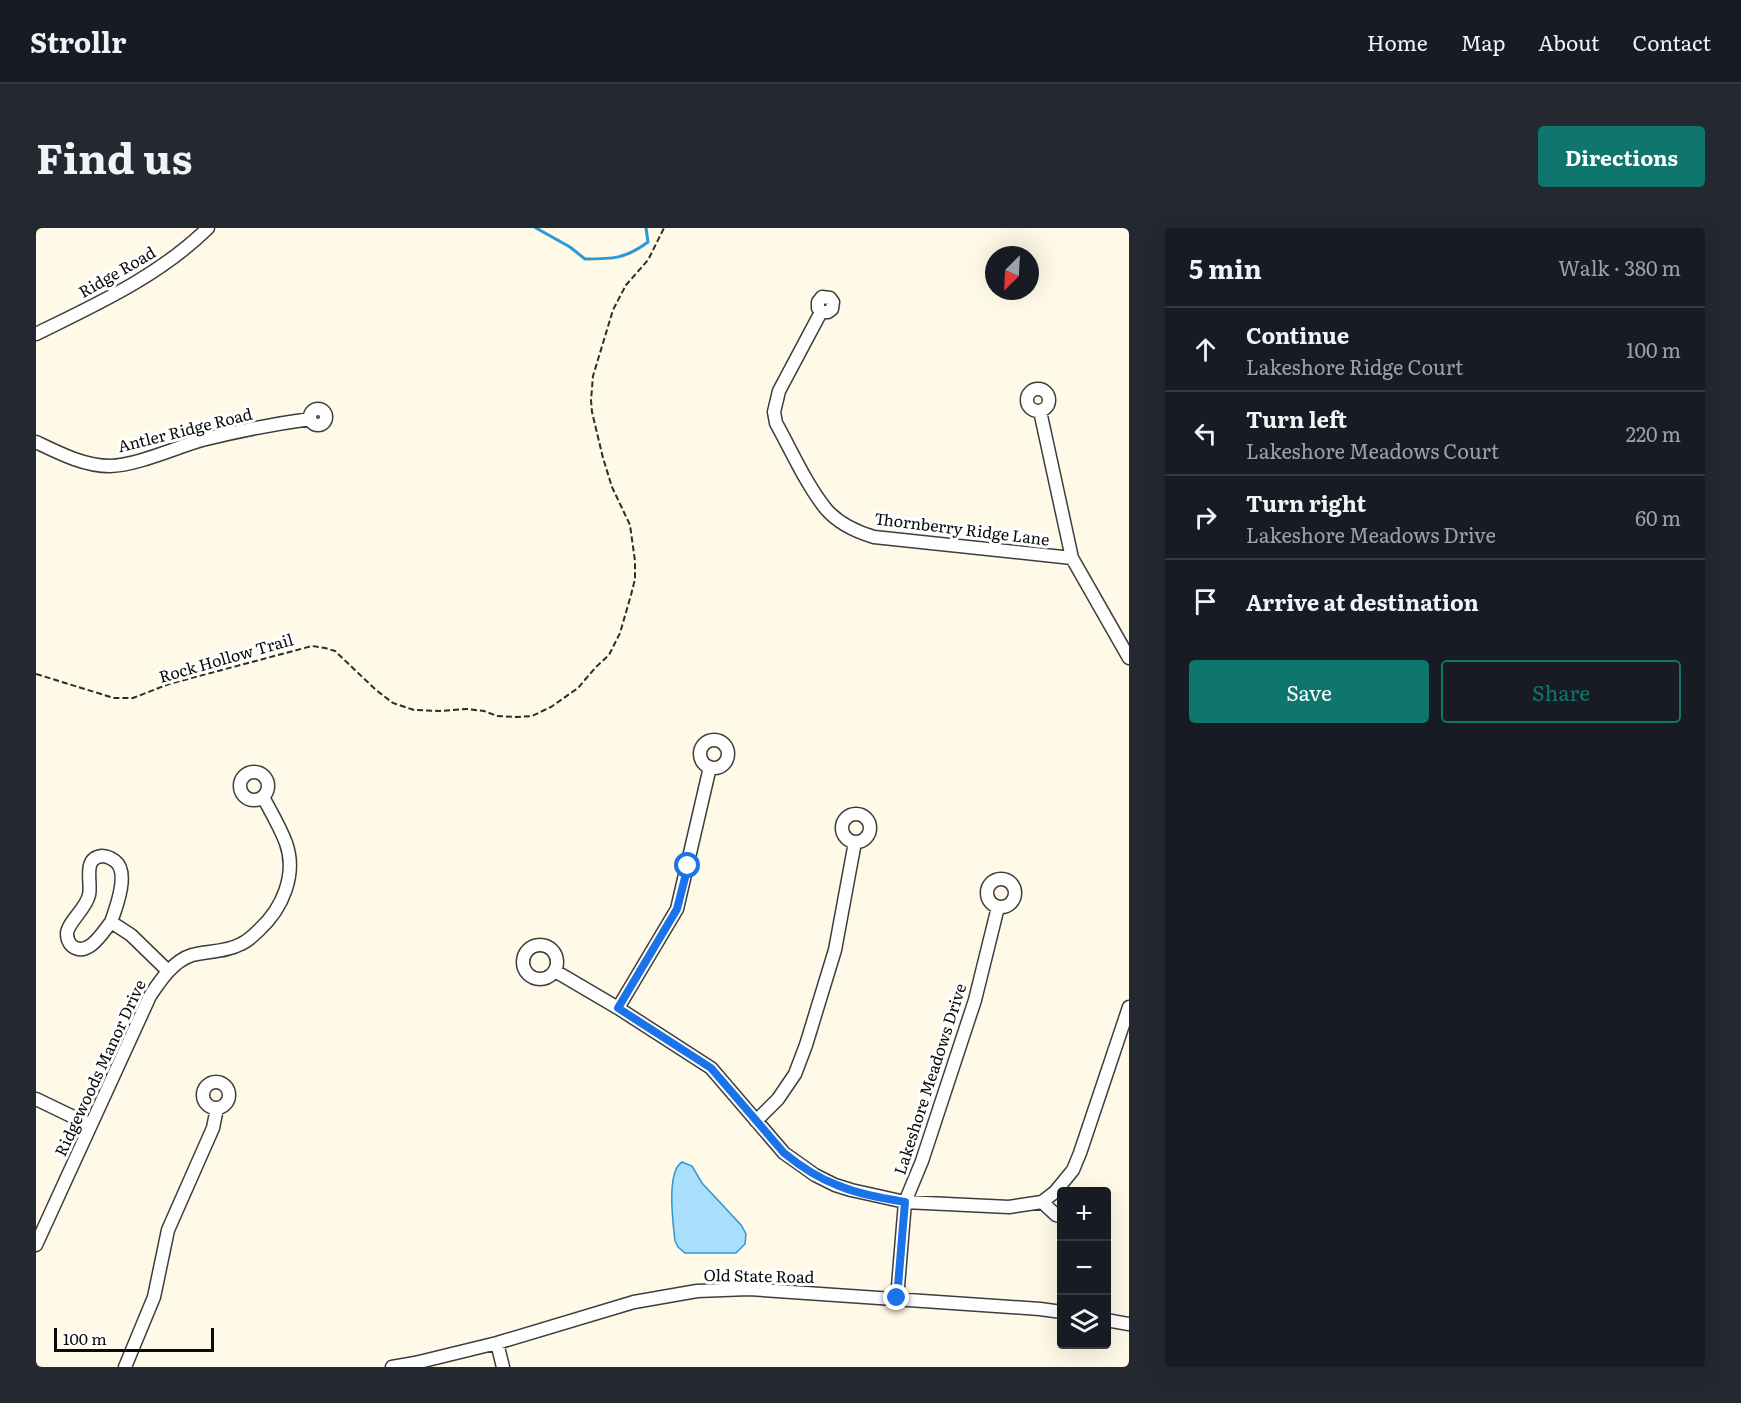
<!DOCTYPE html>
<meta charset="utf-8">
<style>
:root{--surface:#171b24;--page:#242831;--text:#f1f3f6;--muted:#9ea1a6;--line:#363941;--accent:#0f766e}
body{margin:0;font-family:Literata,serif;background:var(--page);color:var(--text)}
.controls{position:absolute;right:18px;bottom:18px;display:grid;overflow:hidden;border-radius:6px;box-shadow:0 6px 24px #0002}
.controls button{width:54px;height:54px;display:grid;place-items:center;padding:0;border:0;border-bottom:2px solid var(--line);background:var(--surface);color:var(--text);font:30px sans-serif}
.compass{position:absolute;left:949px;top:18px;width:54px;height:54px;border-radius:50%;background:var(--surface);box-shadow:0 6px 24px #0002;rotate:204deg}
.scale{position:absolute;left:18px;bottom:15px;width:160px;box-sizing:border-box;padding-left:6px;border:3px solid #0a0a0a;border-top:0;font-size:16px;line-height:21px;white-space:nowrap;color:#0a0a0a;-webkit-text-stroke:4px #fff;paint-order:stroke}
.stop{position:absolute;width:18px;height:18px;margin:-14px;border:4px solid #1a73e8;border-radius:50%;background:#fff}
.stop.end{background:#1a73e8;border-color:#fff;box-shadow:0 2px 6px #0008}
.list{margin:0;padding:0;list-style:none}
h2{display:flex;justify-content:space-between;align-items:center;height:78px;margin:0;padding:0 24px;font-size:26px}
h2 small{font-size:20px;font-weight:400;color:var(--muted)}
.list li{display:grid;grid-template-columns:39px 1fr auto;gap:18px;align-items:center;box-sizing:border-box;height:84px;padding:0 24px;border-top:2px solid var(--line)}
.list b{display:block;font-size:22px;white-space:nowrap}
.list p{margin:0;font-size:20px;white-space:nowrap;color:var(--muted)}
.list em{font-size:20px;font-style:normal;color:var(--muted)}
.actions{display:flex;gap:12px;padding:18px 24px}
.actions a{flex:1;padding:14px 0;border:2px solid var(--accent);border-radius:6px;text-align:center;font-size:21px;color:var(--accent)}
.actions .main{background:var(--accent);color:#fff}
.icon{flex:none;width:33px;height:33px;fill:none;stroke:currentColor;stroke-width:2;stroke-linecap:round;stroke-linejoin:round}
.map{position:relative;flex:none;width:1093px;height:1139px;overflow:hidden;border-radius:6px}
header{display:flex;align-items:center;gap:36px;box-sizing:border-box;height:84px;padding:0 30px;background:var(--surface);border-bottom:2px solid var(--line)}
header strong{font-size:28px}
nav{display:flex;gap:33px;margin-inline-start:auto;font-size:21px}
.intro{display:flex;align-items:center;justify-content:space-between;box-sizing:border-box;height:144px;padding:0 36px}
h1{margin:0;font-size:42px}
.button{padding:15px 27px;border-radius:6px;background:var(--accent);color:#fff;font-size:21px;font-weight:700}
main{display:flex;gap:36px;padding:0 36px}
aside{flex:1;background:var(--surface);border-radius:6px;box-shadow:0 6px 24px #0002}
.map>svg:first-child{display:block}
</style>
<header>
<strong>Strollr</strong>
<nav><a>Home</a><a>Map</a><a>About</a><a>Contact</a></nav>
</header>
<div class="intro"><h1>Find us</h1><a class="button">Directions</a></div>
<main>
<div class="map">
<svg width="1093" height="1139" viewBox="0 0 1093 1139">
<rect width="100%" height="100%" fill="#fff9e7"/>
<path fill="#a9dffa" stroke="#2b99d5" stroke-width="1.5" d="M646,934L656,938L666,955L705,997L710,1006L709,1016L700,1025H649L642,1019L639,1013C637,995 630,944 646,934Z"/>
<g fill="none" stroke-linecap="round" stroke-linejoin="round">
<path stroke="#2b99d5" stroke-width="3" d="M500,0L534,19L549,31C577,31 589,31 612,14L610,0"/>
<defs>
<path id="minor" d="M785,84H792L796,81L797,74L794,70L786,69L782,74V80L785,84L743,163L738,184L740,195C755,222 771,258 790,281C802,295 821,304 838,309L1036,330
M0,106C61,76 123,48 172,0
M991 172a11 11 0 1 1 22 0a11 11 0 1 1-22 0Z
M274 189a8 8 0 1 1 16 0a8 8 0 1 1-16 0Z
M1004,183L1036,330L1093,430
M0,214C23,225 48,238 74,238C102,237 138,220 166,212C202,203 238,196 274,191
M664 526a14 14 0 1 1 28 0a14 14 0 1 1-28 0Z
M204 558a14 14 0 1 1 28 0a14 14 0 1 1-28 0Z
M806 600a14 14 0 1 1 28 0a14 14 0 1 1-28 0Z
M951 665a14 14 0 1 1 28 0a14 14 0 1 1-28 0Z
M75,694C67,704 52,730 36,718C33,715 31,711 31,706C31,695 50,681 53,667C56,654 46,630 66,628C72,628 75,630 79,633C94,644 80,680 75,694L95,707L132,743
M487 734a17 17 0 1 1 34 0a17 17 0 1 1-34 0Z
M519,743L582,780L675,840L748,925L779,947L799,957L815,962L869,974L973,979L1006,974L1019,964L1037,942L1044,925L1093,779
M582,780L641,681L674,539
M167 867a13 13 0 1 1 26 0a13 13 0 1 1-26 0Z
M0,871L54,897
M720,893L742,871L759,846L770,817L799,722L819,614
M1006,974L1020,987L1026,989
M0,1017L114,768C124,753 137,733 156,727C172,723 190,724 205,716C212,713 218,707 223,702C247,680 261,646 250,615C244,599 235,584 227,569
M861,1070L869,974L886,933L939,772L962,679
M1070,1092L1093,1096
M461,1115L467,1139
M89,1139L118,1069L132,1002L177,900L181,880
M356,1139L379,1135L461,1115L598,1074L661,1063L713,1061L1004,1081L1026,1084"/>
</defs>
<use href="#minor" stroke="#3d3d3d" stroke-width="15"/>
<path stroke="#2c2c2c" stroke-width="2" stroke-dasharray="6 3" stroke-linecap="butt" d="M0,446L78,470H97L133,456L276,418L289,420L299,423L340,462L357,475L378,482L403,483L431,481L448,483L461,488L481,489L496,488L515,479L542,460L560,439L573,427L584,405L595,367L599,351V333L594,297L576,259L567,230L556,184L555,172L557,148L577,82L590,57L612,32L628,0"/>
<use href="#minor" stroke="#fff" stroke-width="12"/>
</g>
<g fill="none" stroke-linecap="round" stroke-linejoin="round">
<path stroke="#1a73e8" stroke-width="8" d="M652,638L641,681L582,780L675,840L748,925C764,938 782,950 801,957C822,966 846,970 869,974L861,1070"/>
</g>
<g text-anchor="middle" stroke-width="6" stroke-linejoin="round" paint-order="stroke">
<g font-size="16" fill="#0a0a0a" stroke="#fff">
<text transform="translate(81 44) rotate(-30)" y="6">Ridge Road</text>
<text transform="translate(149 202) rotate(-14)" y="6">Antler Ridge Road</text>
<text transform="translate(926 301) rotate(7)" y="6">Thornberry Ridge Lane</text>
<text transform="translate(190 430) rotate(-16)" y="6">Rock Hollow Trail</text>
<text transform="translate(64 840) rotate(-65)" y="6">Ridgewoods Manor Drive</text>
<text transform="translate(894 851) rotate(-72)" y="6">Lakeshore Meadows Drive</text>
<text transform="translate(723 1048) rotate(1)" y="6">Old State Road</text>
</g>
</g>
</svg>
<div class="controls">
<button>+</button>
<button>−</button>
<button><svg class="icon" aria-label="layers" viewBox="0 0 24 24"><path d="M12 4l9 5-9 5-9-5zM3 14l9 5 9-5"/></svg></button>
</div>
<svg class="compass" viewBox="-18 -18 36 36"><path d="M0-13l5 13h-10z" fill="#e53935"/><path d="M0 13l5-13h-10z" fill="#9ea1a6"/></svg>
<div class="scale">100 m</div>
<div class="stop" style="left:652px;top:638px"></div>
<div class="stop end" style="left:861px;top:1070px"></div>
</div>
<aside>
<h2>5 min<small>Walk · 380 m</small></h2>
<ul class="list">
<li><svg class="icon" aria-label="ahead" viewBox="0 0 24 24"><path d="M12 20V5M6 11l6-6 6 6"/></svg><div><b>Continue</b><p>Lakeshore Ridge Court</p></div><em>100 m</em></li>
<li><svg class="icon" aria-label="left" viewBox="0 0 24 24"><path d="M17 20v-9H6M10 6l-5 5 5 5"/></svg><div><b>Turn left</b><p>Lakeshore Meadows Court</p></div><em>220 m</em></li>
<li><svg class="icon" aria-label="right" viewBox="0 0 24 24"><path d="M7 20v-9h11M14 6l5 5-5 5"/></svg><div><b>Turn right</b><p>Lakeshore Meadows Drive</p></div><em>60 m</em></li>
<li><svg class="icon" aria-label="arrive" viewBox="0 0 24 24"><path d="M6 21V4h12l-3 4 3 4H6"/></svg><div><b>Arrive at destination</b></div></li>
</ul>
<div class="actions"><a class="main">Save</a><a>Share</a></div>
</aside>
</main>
